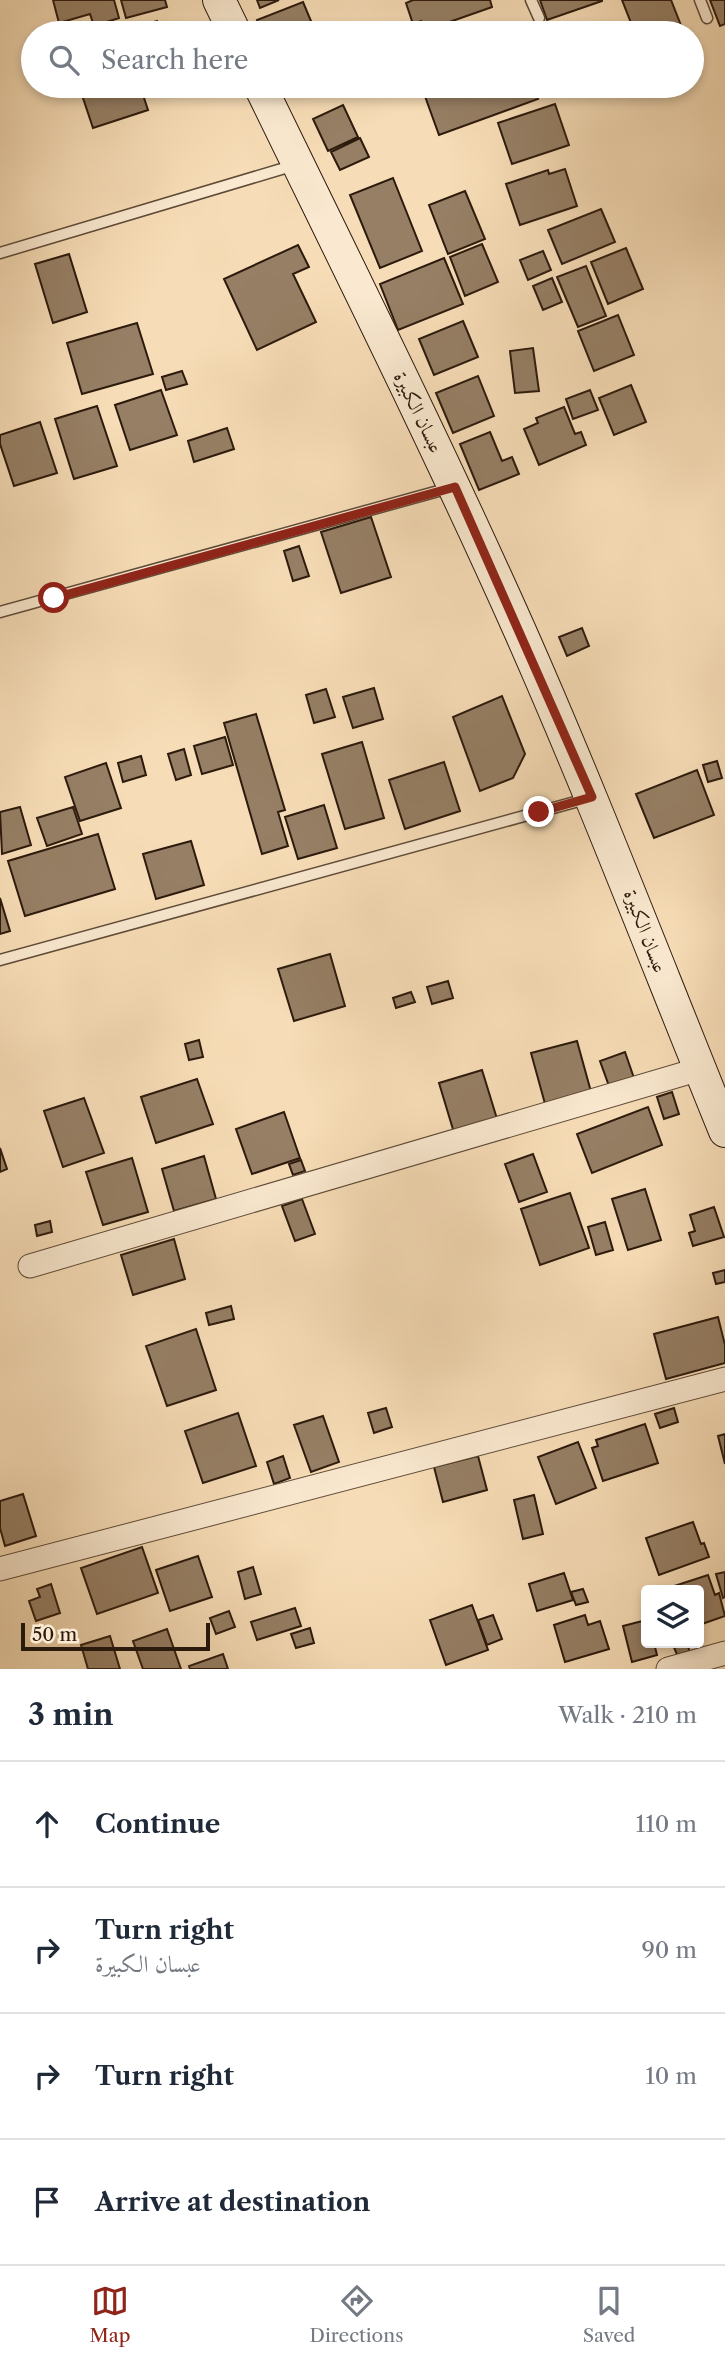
<!DOCTYPE html>
<meta charset="utf-8">
<style>
:root{--surface:#fff;--page:#f2f2f3;--text:#1f2937;--muted:#747a83;--line:#e0e1e3;--accent:#8f2418}
body{margin:0;font-family:"Libre Caslon Text",Amiri,serif;background:var(--page);color:var(--text)}
.controls{position:absolute;right:21px;bottom:21px;display:grid;overflow:hidden;border-radius:7px;box-shadow:0 4px 10px #0003}
.controls button{width:63px;height:63px;display:grid;place-items:center;padding:0;border:0;border-bottom:2px solid var(--line);background:var(--surface);color:var(--text);font:35px sans-serif}
.scale{position:absolute;left:21px;bottom:18px;width:189px;box-sizing:border-box;padding-left:7px;border:4px solid #2c1a0d;border-top:0;font-size:19px;line-height:24px;white-space:nowrap;color:#2c1a0d;-webkit-text-stroke:5px #fae9d0;paint-order:stroke}
.stop{position:absolute;width:21px;height:21px;margin:-16px;border:5px solid #8f2418;border-radius:50%;background:#fff}
.stop.end{background:#8f2418;border-color:#fff;box-shadow:0 2px 7px #0008}
.list{margin:0;padding:0;list-style:none}
h2{display:flex;justify-content:space-between;align-items:center;height:91px;margin:0;padding:0 28px;font-size:30px}
h2 small{font-size:23px;font-weight:400;color:var(--muted)}
.list li{display:grid;grid-template-columns:46px 1fr auto;gap:21px;align-items:center;box-sizing:border-box;height:126px;padding:0 28px;border-top:2px solid var(--line)}
.list b{display:block;font-size:26px;white-space:nowrap}
.list p{margin:0;font-size:23px;white-space:nowrap;color:var(--muted)}
.list em{font-size:23px;font-style:normal;color:var(--muted)}
.icon{flex:none;width:38px;height:38px;fill:none;stroke:currentColor;stroke-width:2;stroke-linecap:round;stroke-linejoin:round}
.map{position:relative;flex:none;width:725px;height:1669px;overflow:hidden}
.search{position:absolute;background:var(--surface);box-shadow:0 4px 10px #0003;left:21px;right:21px;top:21px;height:77px;display:flex;align-items:center;gap:18px;box-sizing:border-box;padding:0 24px;border-radius:38px;color:var(--muted);font-size:26px}
.sheet{height:595px;background:var(--surface)}
nav{display:flex;justify-content:space-around;align-items:center;box-sizing:border-box;height:98px;border-top:2px solid var(--line);background:var(--surface);font-size:19px;color:var(--muted)}
nav a{display:grid;justify-items:center;gap:4px}
nav .on{color:var(--accent)}
.map>svg:first-child{display:block}
</style>
<div class="map">
<svg width="725" height="1669" viewBox="0 0 725 1669">
<rect width="100%" height="100%" fill="#f7ddb7"/>
<filter id="stains"><feTurbulence type="fractalNoise" baseFrequency=".00286" numOctaves="4"/><feColorMatrix values="0 0 0 0 .2 0 0 0 0 .09 0 0 0 0 .02 0 0 0 .5 -.17"/></filter>
<radialGradient id="worn" r=".72"><stop offset=".6" stop-color="#630" stop-opacity="0"/><stop offset="1" stop-color="#630" stop-opacity=".3"/></radialGradient>
<path fill="#967f65" stroke="#2c1a0d" stroke-width="2" d="M53,0H114L119,18L94,26L90,14L59,23Z
M121,0H165L167,7L126,18Z
M257,0H279L260,8Z
M490,0L492,7L424,31L421,21L413,24L406,3L413,0Z
M540,0H602V1L547,20Z
M622,0H671L684,33H635Z
M710,0H725V24L720,26Z
M303,2L316,33H263L257,20Z
M157,21L161,33H133L131,29Z
M79,86H140L148,110L93,128Z
M429,86H533L538,99L439,135L422,88Z
M555,104L569,145L512,164L498,123Z
M343,105L358,137L328,151L313,119Z
M360,138L369,157L340,170L331,152Z
M565,169L577,206L520,225L506,184L548,170L549,174Z
M393,178L422,251L380,268L350,195Z
M465,191L485,239L448,254L429,205Z
M601,209L615,242L562,264L548,230Z
M482,244L498,282L465,296L450,257Z
M298,245L309,267L293,274L316,322L257,350L224,279Z
M626,248L643,289L608,304L591,262Z
M543,251L551,270L528,280L520,260Z
M69,254L87,312L53,323L35,264Z
M444,258L463,304L398,330L380,284Z
M586,266L606,316L578,327L557,277Z
M552,278L562,302L543,310L533,286Z
M618,315L634,355L594,371L578,331Z
M463,321L478,357L434,375L419,339Z
M137,323L153,374L82,394L67,343Z
M533,348L539,391L515,393L510,351Z
M182,371L187,384L166,390L162,377Z
M478,376L494,416L453,433L436,393Z
M631,385L646,422L614,435L599,398Z
M161,390L177,435L130,450L115,405Z
M590,390L598,410L573,419L566,399Z
M97,406L117,466L74,479L55,419Z
M564,407L575,434L581,432L586,445L539,465L524,429L538,423L536,418Z
M40,422L57,473L14,486L0,444V435Z
M227,428L234,449L194,462L188,441Z
M490,432L502,461L512,457L519,474L479,490L460,444Z
M371,517L391,577L341,593L321,532Z
M299,546L309,576L293,581L284,551Z
M582,628L589,646L567,656L559,637Z
M374,688L383,719L353,728L343,697Z
M326,689L335,717L314,723L306,695Z
M502,696L525,754L513,778L480,791L453,717Z
M256,714L285,810L278,812L288,846L262,854L224,723Z
M225,737L233,765L202,774L194,746Z
M362,742L384,818L345,829L322,754Z
M184,749L191,775L176,780L168,754Z
M141,756L146,775L123,782L118,763Z
M717,761L722,778L708,782L703,765Z
M444,762L460,811L405,829L389,780Z
M106,763L121,808L80,821L65,777Z
M697,770L714,815L654,838L636,794Z
M324,805L337,848L298,859L285,817Z
M20,807L31,845L2,854L0,812Z
M73,807L82,834L47,846L37,818Z
M98,834L115,889L25,916L8,861Z
M191,841L204,885L156,899L143,854Z
M0,898L10,931L0,934Z
M330,954L345,1006L294,1021L278,969Z
M448,981L453,998L432,1004L427,987Z
M411,992L415,1002L396,1008L393,998Z
M199,1040L203,1057L189,1060L185,1044Z
M577,1041L593,1099L547,1111L531,1053Z
M625,1052L634,1078L609,1086L600,1061Z
M482,1070L498,1122L455,1136L439,1083Z
M197,1079L213,1124L156,1143L141,1097Z
M672,1092L679,1114L664,1119L657,1097Z
M84,1098L104,1153L63,1167L44,1111Z
M648,1107L662,1145L592,1173L577,1134Z
M284,1112L300,1158L252,1174L236,1129Z
M0,1148L7,1169L0,1172Z
M533,1154L547,1192L519,1202L505,1164Z
M204,1156L216,1199L174,1211L162,1169Z
M132,1158L148,1212L103,1225L86,1172Z
M301,1160L305,1171L293,1175L289,1164Z
M645,1189L661,1240L628,1250L612,1199Z
M570,1193L589,1248L540,1265L521,1209Z
M302,1199L315,1234L295,1241L282,1206Z
M714,1207L724,1237L693,1246L689,1233L695,1231L690,1215Z
M50,1221L52,1232L37,1236L35,1225Z
M605,1222L613,1250L596,1255L588,1227Z
M174,1239L185,1279L133,1295L121,1255Z
M725,1270V1282L716,1284L713,1273Z
M231,1306L234,1319L209,1325L206,1313Z
M718,1317L725,1345V1363L666,1379L654,1334Z
M196,1329L216,1390L167,1406L146,1346Z
M386,1408L392,1427L374,1433L368,1413Z
M674,1408L678,1422L660,1428L655,1414Z
M238,1413L256,1466L203,1483L185,1431Z
M323,1416L339,1462L311,1472L294,1425Z
M645,1424L658,1463L603,1481L592,1448L598,1446L596,1440Z
M725,1434V1464L718,1436Z
M578,1442L596,1488L556,1504L538,1457Z
M283,1456L290,1478L274,1484L267,1462Z
M478,1456L487,1490L443,1502L434,1467Z
M23,1494L36,1536L5,1546L0,1528V1501Z
M534,1495L543,1534L523,1539L514,1500Z
M693,1522L701,1544L704,1543L709,1557L659,1575L646,1538Z
M142,1547L158,1593L97,1614L81,1568Z
M198,1556L212,1597L170,1611L156,1570Z
M253,1567L261,1594L245,1599L238,1572Z
M725,1572V1597L723,1598L716,1574Z
M564,1573L573,1600L537,1611L529,1584Z
M708,1575L715,1595L719,1593L725,1616L699,1625V1590H662Z
M51,1584L60,1613L36,1621L29,1601L40,1597L37,1589Z
M583,1589L588,1602L576,1605L571,1592Z
M472,1605L488,1650L446,1665L430,1620Z
M295,1608L301,1626L257,1640L251,1622Z
M229,1611L235,1627L216,1634L210,1618Z
M493,1615L502,1639L487,1645L478,1620Z
M585,1615L588,1625L600,1621L609,1649L565,1662L554,1625Z
M646,1620V1643H654L657,1655L632,1662L623,1626Z
M310,1628L314,1643L296,1648L291,1634Z
M167,1629L181,1669H143L133,1641Z
M110,1636L120,1669H88L81,1645Z
M681,1643H687L690,1653L678,1657L673,1645Z
M223,1654L228,1669H190L189,1666Z"/>
<g fill="none" stroke-linecap="round" stroke-linejoin="round">
<defs>
<path id="lane" d="M531,0L539,18
M700,0L707,18
M0,253L295,165
M0,612L453,487
M0,960L586,799"/>
<path id="street" d="M30,1266L700,1069
M0,1569L725,1379
M668,1669L725,1653"/>
<path id="secondary" d="M219,0L235,33
M260,86C348,267 438,447 520,631C593,796 657,964 725,1131"/>
</defs>
<use href="#lane" stroke="#5f4b38" stroke-width="13"/>
<use href="#street" stroke="#5f4b38" stroke-width="25"/>
<use href="#secondary" stroke="#2c1a0d" stroke-width="34"/>
<use href="#lane" stroke="#fae9d0" stroke-width="10"/>
<use href="#street" stroke="#fae9d0" stroke-width="23"/>
<use href="#secondary" stroke="#fae9d0" stroke-width="32"/>
</g>
<g fill="none" stroke-linecap="round" stroke-linejoin="round">
<path stroke="#8f2418" stroke-width="9" d="M54,598L455,487L592,797L539,812"/>
</g>
<g text-anchor="middle" stroke-width="5" stroke-linejoin="round" paint-order="stroke">
<g font-size="19" fill="#2c1a0d" stroke="#fae9d0">
<text transform="translate(419 412) rotate(64)" y="7">عبسان الكبيرة</text>
<text transform="translate(646 931) rotate(69)" y="7">عبسان الكبيرة</text>
</g>
</g>
<rect width="100%" height="100%" filter="url(#stains)"/>
<rect width="100%" height="100%" fill="url(#worn)"/>
</svg>
<div class="controls">
<button><svg class="icon" aria-label="layers" viewBox="0 0 24 24"><path d="M12 4l9 5-9 5-9-5zM3 14l9 5 9-5"/></svg></button>
</div>
<div class="scale">50 m</div>
<div class="stop" style="left:54px;top:598px"></div>
<div class="stop end" style="left:539px;top:812px"></div>
<div class="search"><svg class="icon" aria-label="search" viewBox="0 0 24 24"><circle cx="10" cy="10" r="6"/><path d="M15 15l6 6"/></svg>Search here</div>
</div>
<section class="sheet">
<h2>3 min<small>Walk · 210 m</small></h2>
<ul class="list">
<li><svg class="icon" aria-label="ahead" viewBox="0 0 24 24"><path d="M12 20V5M6 11l6-6 6 6"/></svg><div><b>Continue</b></div><em>110 m</em></li>
<li><svg class="icon" aria-label="right" viewBox="0 0 24 24"><path d="M7 20v-9h11M14 6l5 5-5 5"/></svg><div><b>Turn right</b><p>عبسان الكبيرة</p></div><em>90 m</em></li>
<li><svg class="icon" aria-label="right" viewBox="0 0 24 24"><path d="M7 20v-9h11M14 6l5 5-5 5"/></svg><div><b>Turn right</b></div><em>10 m</em></li>
<li><svg class="icon" aria-label="arrive" viewBox="0 0 24 24"><path d="M6 21V4h12l-3 4 3 4H6"/></svg><div><b>Arrive at destination</b></div></li>
</ul>
</section>
<nav>
<a class="on"><svg class="icon" aria-label="map" viewBox="0 0 24 24"><path d="M3 6l6-2 6 2 6-2v14l-6 2-6-2-6 2zM9 4v14M15 6v14"/></svg>Map</a>
<a><svg class="icon" aria-label="directions" viewBox="0 0 24 24"><path d="M12 3l9 9-9 9-9-9zM9 14v-3h6M13 9l2 2-2 2"/></svg>Directions</a>
<a><svg class="icon" aria-label="saved" viewBox="0 0 24 24"><path d="M7 4h10v16l-5-4-5 4z"/></svg>Saved</a>
</nav>
